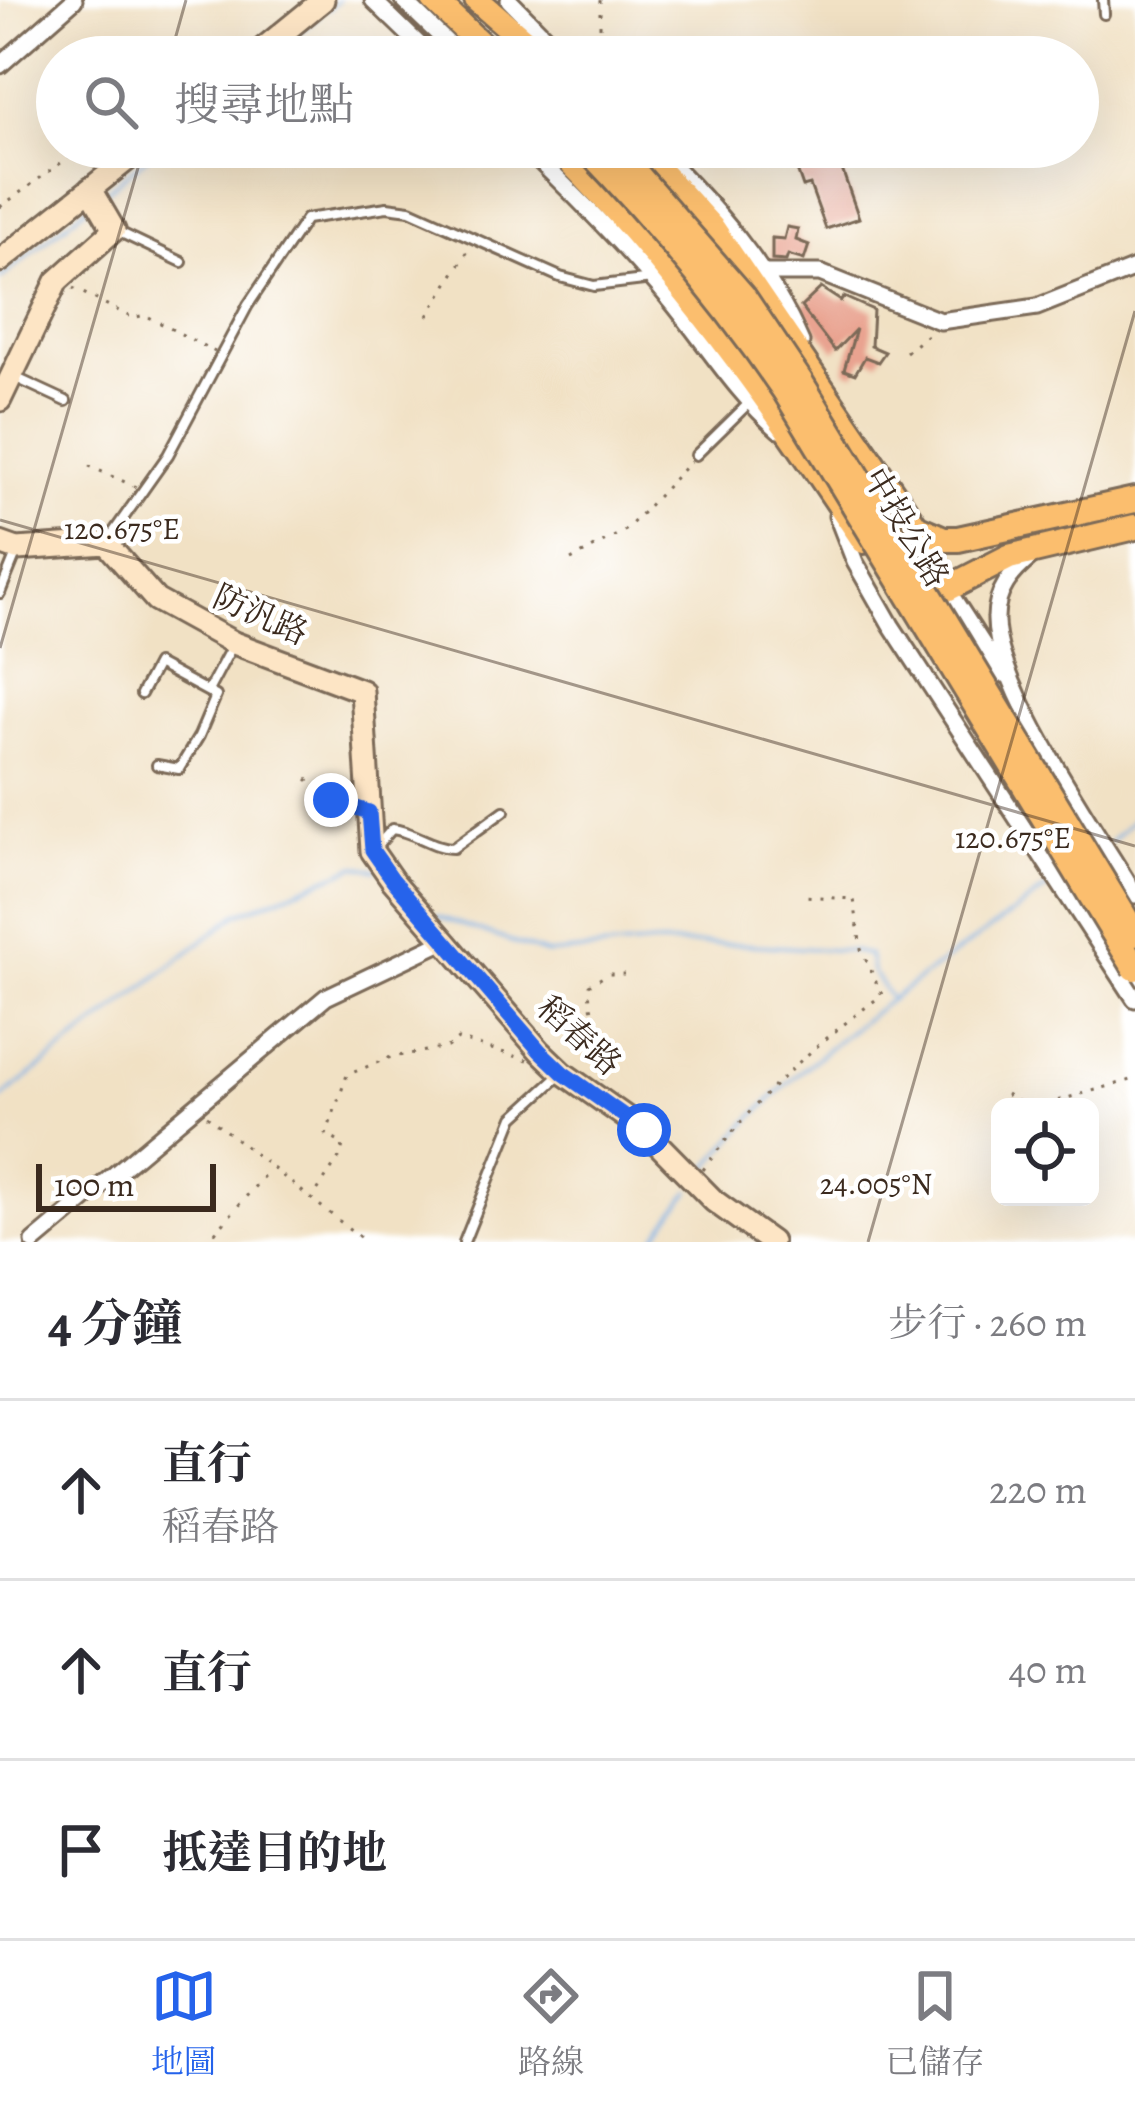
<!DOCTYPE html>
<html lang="zh-TW">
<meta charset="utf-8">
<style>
:root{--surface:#fff;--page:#f7f7f7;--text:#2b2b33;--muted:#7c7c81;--line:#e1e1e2;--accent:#2563eb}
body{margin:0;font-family:Alegreya,"Noto Serif TC",serif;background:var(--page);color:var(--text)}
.controls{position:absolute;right:36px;bottom:36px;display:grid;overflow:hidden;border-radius:18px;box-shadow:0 12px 48px #0002}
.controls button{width:108px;height:108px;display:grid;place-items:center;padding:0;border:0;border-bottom:3px solid var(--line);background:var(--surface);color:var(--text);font:60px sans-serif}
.scale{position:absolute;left:36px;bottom:30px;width:180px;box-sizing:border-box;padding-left:12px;border:6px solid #3b2a1e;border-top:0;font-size:33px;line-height:42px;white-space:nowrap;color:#3b2a1e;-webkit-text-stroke:9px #fff;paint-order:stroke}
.stop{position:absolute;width:36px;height:36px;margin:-27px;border:9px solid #2563eb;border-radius:50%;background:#fff}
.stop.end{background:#2563eb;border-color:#fff;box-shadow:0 3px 12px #0008}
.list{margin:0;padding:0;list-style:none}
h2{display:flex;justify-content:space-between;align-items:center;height:156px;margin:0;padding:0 48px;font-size:51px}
h2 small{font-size:39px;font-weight:400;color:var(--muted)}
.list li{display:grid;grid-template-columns:78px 1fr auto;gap:36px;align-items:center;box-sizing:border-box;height:180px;padding:0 48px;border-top:3px solid var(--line)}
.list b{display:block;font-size:45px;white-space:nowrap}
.list p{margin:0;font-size:39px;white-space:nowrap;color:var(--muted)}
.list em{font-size:39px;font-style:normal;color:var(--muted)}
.icon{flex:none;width:66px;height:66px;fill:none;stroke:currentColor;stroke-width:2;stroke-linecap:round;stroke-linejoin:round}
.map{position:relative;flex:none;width:1135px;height:1242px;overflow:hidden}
.search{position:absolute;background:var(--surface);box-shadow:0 12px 48px #0002;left:36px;right:36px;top:36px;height:132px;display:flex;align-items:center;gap:30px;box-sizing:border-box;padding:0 42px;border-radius:66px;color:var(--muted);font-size:45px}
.sheet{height:696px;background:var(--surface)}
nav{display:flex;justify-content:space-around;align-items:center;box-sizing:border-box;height:168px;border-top:3px solid var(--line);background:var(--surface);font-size:33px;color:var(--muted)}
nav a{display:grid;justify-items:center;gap:6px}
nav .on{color:var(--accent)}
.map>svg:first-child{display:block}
</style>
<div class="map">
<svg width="1135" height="1242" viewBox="0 0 1135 1242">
<rect width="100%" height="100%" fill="#fff"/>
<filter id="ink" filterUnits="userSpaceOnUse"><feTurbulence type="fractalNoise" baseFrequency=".00833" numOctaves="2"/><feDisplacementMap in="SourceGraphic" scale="24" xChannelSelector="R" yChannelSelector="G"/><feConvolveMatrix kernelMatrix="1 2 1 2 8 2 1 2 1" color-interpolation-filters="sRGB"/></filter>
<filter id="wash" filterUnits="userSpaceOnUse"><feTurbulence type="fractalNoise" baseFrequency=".004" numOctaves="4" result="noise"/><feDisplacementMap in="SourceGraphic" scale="48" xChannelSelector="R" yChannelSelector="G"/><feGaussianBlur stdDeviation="2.7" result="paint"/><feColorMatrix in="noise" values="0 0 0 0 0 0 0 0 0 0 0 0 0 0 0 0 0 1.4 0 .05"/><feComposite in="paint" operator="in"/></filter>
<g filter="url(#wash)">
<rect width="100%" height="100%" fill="#f1e1c4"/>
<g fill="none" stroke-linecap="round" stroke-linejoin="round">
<path stroke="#75ade4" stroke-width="3" d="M327,10L339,0
M270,57L319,16
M106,191L160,147
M0,279L89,205
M1110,842L1135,818
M437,916L547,954L653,944H737L852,951L869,955L872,971L891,999
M0,1099L237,914L356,866L376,870
M703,1174C798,1052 931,974 1054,883
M651,1242L690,1191"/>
</g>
<g id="blocks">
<path fill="#e9a390" d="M837,155L859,218L826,229L810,185L803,187L797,170Z
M787,227L798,229L796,240L809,245L804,260L788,255L786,261L772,260V238L784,239Z
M821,288L841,301L844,297L873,310L871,346L885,352L878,362L865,357L855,374L844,370L856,329L835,351L801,307Z"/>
</g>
</g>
<g filter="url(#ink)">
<use href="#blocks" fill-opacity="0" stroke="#7b6a58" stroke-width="3"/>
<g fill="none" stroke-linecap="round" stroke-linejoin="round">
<defs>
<path id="lane" d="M1103,0L1104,14
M119,232L182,262
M12,376L66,401
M696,455L749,403
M108,540L168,455L248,305L306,219L387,207L410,210L560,277L594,286L652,279
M0,593L17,551
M208,691L233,644
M141,694L157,664L216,696L199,736L179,769L157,765
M379,844L392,829C414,831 433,848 453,848L504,811
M464,1242L514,1117L559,1076"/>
<path id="street" d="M373,0L432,57
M403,0L462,57
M509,0L565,57
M0,65L74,0
M525,147C577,197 626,246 672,302C707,345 737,394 779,430
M655,147C713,205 768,266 801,342
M764,273H820L940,321L1037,307L1135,268
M837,516L855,562L891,625L1135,999
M917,530L947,589L1002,674
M1031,557C1011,573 996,591 996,618C994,685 1098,833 1135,895
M34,1242L326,997L442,942"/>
<path id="secondary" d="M253,57L323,0
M0,261L143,147
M0,400L57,281L114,230L90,189
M0,543L17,549L106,543L156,600L234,643L362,691L372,851L393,881L540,1051L563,1073L644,1130L714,1201L771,1242"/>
<path id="primary" d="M434,0L494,57
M477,0L543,57
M556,147C677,268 770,399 864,541
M638,147L713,229L916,527L944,539H958L1135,500
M911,592L937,594L1009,557L1135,527"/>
</defs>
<use href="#lane" stroke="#7b6a58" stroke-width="14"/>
<use href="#street" stroke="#7b6a58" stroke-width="21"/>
<use href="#secondary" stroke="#7b6a58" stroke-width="27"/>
<use href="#primary" stroke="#7b6a58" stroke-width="30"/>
<path stroke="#7b6a58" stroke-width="3" stroke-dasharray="3 9" stroke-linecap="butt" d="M600,0V57
M0,207L72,155L105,147
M73,288L133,318L145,315L215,352
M428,316L471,246
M906,352L931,332
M89,466L136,487
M571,560L626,530L691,461
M307,779L331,800L350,806
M602,1080C607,1044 589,1020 589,985L608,974H624
M1006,1094L1026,1107
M1035,1107L1135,1079
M207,1116L366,1242
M703,1170C758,1095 807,1051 882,995L861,949L854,899L801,896
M311,1200L341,1155L343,1144L326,1135L347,1075L388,1058L447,1047L458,1039L528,1060
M207,1242L269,1170"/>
<use href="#lane" stroke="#fff" stroke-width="8"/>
<use href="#street" stroke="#fff" stroke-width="15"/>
<use href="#secondary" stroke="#fde5c5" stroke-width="21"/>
<use href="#primary" stroke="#fbbe6e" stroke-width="24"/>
<defs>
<path id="primary-bridge" d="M585,147C659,224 725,303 785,391L1135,968
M613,147L743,296L800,381L1135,934"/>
</defs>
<use href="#primary-bridge" stroke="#7b6a58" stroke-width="30" stroke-linecap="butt"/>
<use href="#primary-bridge" stroke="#fbbe6e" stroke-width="24"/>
</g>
</g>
<g fill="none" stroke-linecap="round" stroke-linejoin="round" filter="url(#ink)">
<path stroke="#2563eb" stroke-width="15" d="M331,800L369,812L372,850L393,880L540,1051L563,1073L644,1130"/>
</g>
<path fill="none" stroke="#3b2a1e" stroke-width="3" stroke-opacity="0.45" d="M170,57L186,0M0,520L1135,846M0,648L144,147M868,1242L1135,311"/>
<g text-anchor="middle" stroke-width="9" stroke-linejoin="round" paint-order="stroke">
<g font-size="33" fill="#3b2a1e" stroke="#fff">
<text transform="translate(907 527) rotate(59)" y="12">中投公路</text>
<text transform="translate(261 614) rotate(24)" y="12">防汎路</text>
<text transform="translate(580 1035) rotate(42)" y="12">稻春路</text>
</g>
</g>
<g font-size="30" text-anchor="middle" fill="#3b2a1e" stroke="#fff" stroke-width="9" stroke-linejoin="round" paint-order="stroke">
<text x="122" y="539">120.675°E</text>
<text x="1013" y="848">120.675°E</text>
<text x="876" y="1194">24.005°N</text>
</g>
</svg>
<div class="controls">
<button><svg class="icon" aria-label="locate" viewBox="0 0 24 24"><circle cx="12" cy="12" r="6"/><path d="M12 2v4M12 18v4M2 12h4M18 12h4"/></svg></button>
</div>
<div class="scale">100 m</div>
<div class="stop" style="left:644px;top:1130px"></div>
<div class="stop end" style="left:331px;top:800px"></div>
<div class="search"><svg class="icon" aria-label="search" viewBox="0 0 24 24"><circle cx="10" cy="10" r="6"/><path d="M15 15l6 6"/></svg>搜尋地點</div>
</div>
<section class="sheet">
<h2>4 分鐘<small>步行 · 260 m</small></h2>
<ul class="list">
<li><svg class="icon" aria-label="ahead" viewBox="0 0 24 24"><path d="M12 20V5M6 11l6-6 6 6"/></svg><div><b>直行</b><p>稻春路</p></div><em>220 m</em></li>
<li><svg class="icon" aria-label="ahead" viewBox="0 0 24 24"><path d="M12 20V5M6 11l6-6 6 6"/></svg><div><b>直行</b></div><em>40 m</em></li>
<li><svg class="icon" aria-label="arrive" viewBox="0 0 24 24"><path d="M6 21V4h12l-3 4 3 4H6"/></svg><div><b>抵達目的地</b></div></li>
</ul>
</section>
<nav>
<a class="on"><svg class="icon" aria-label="map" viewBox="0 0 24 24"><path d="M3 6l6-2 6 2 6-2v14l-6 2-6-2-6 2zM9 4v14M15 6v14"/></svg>地圖</a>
<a><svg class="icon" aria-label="directions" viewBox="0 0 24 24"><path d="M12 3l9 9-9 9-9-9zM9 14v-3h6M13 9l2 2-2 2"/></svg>路線</a>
<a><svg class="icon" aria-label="saved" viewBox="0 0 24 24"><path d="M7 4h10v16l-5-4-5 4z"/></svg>已儲存</a>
</nav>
